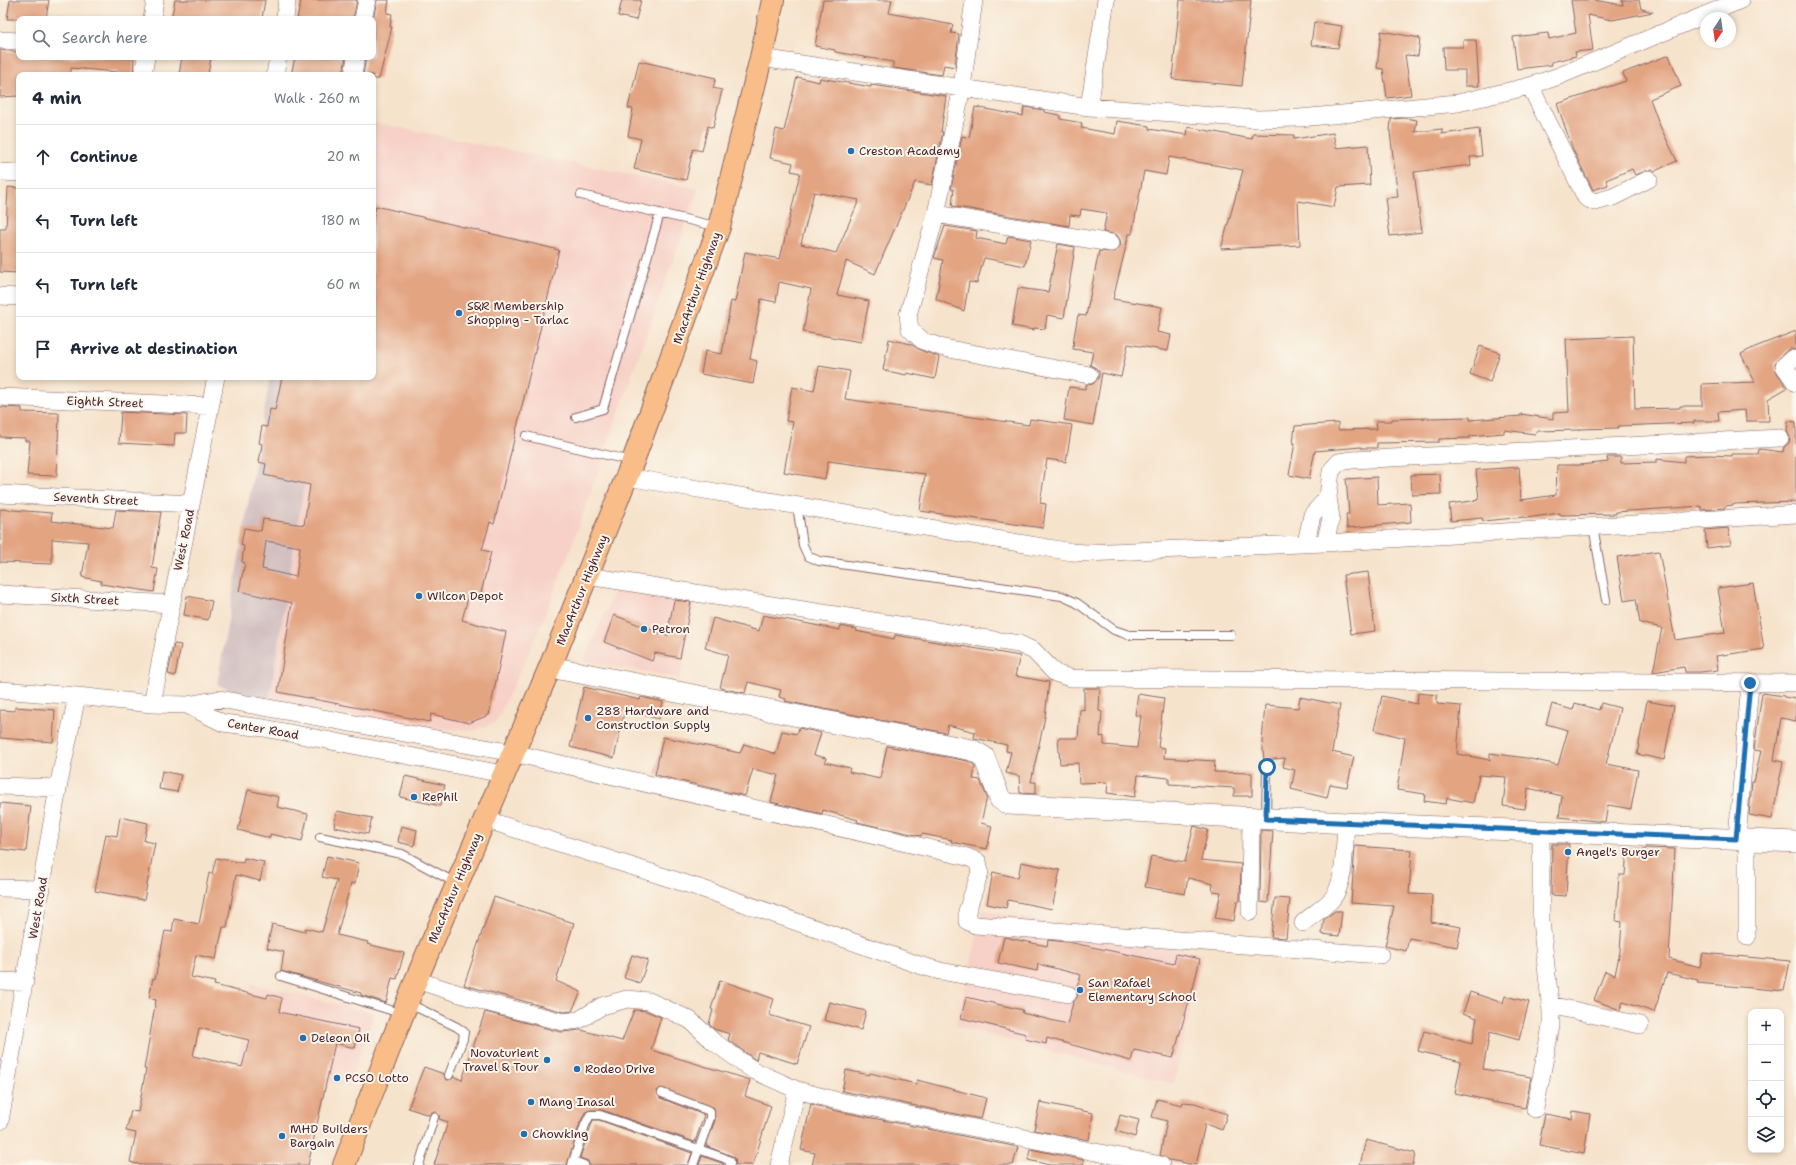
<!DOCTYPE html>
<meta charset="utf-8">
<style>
:root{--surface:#fff;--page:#f6f6f7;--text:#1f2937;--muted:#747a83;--line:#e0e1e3}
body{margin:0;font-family:"Shantell Sans",sans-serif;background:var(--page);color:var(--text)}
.controls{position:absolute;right:12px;bottom:12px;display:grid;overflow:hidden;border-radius:8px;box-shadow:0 2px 6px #0003}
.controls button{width:36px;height:36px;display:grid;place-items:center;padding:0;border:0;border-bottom:1px solid var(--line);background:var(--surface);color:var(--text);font:20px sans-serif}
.compass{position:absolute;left:1700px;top:12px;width:36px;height:36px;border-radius:50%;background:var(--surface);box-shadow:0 2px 6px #0003;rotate:193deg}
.stop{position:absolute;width:12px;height:12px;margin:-9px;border:3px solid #1f6fb2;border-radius:50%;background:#fff}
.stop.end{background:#1f6fb2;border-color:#fff;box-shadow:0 1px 4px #0008}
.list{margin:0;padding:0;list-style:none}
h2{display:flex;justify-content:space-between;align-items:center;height:52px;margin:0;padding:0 16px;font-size:17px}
h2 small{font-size:13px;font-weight:400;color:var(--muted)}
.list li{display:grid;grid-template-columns:26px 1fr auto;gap:12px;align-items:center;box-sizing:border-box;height:64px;padding:0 16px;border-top:1px solid var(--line)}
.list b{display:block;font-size:15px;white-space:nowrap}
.list em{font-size:13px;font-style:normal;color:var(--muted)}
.icon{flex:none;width:22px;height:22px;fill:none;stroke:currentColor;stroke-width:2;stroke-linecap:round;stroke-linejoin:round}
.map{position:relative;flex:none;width:1796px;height:1165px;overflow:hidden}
.search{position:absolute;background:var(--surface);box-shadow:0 2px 6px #0003;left:16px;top:16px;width:360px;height:44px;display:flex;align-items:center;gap:10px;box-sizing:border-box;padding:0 14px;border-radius:8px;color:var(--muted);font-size:15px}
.panel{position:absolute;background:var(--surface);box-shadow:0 2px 6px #0003;left:16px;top:72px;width:360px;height:308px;border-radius:8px}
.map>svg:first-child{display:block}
</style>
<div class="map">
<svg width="1796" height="1165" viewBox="0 0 1796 1165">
<rect width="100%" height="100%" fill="#fbf7ec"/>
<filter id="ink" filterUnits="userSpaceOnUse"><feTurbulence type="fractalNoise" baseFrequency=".025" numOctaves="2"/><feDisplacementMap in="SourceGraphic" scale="8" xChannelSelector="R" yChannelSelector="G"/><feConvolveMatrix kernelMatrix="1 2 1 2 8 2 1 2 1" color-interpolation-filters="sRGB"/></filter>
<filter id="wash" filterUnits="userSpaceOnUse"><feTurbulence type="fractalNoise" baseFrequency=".012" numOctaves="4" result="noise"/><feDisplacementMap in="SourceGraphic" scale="16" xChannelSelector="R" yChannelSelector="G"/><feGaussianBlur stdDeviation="0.9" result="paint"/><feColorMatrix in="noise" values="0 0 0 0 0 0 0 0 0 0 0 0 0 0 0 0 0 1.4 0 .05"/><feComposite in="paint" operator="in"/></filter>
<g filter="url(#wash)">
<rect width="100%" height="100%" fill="#f6e3cc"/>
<path fill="#f7d1c7" d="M373,122L698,189L568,556L537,635L496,722L475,730L428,728L386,722L269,701L303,491L323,377H373Z
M618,584L696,598L680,678L584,661Z
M983,910L1203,954L1174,1084L956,1026Z
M252,984L374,1013L349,1086L237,1063Z"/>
<path fill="#d2bfc0" d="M270,377H323L303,491L269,701L217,685Z"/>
<g id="blocks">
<path fill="#e3a482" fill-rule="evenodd" d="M10,0H49L46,19H7Z
M175,0H265L262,19H171Z
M301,0H357L353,19H297Z
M377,0H389L387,13L392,14L390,27H392L379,79H373V75H363L366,57H373V20Z
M622,0H641L636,20L618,16Z
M823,0H892L889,13L953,25L951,33L959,34L955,67L944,65L942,75L893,68V62L835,52V50L815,46Z
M1180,0H1251L1242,86L1172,79Z
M1571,0H1594L1623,5L1622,0H1639L1641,9L1653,12L1612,20L1588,15L1593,50L1575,52L1576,56L1551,62L1552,65L1517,69L1513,37L1548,33L1549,39L1576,33Z
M1314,22L1342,26L1338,48L1311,45Z
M1381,31L1420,38L1418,56L1405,55L1411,95L1387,98L1383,69L1377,68Z
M1463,40H1476L1479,86H1465V70H1444L1443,47H1463Z
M0,50L19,52V57L134,58L133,75H117V72L71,68V75H19V96L0,97Z
M1669,55L1681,86L1650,99L1660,126L1677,161L1655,171L1652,169L1635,175L1632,169L1606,180L1608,185L1593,190L1573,150L1557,104L1626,81L1623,73Z
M182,57H211L208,75H179Z
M295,57H346L343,75H291Z
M639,61L716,78L713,88L722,90L713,128L708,126L702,151L693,149L686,180L634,169L641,139L628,136L633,109L628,108Z
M797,77L819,82L820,78L871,87V85L946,96L941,132H943L932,185L915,182L875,274L846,261L837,295L869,301L861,342L803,332L811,289L779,282L776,302L761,299L750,359L757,361L753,384L701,374L705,351L722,354L731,301L735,302L745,252L780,259L800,173L791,171L793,163L770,158L776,129L784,131ZM814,192L859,200L836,253L801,244Z
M975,107L1023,116L1024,107L1044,110V112L1060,115V119L1082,123L1081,128L1115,134L1117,121L1149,126V129L1187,135L1188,127L1252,139L1253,134L1294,135V139L1333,133L1336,148L1368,145L1370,185L1338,187L1334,207L1298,201L1300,245L1221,249L1243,170L1169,157L1166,175L1144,171L1132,234H1129L1113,299L1162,307L1157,332L1171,335L1168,351L1128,344L1121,377L1102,373L1093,425L1064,420L1069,387L1085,389L1086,385L1093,384L1099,377V372L1096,368L1090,365L1093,352L1073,349L1074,337L1078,315L1086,316L1099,251L1115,252L1121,245L1120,240L1117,235L1103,232L1107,213L1081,209L1080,216L1070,215L1069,226L952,206L954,189H951L962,136L969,138Z
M1404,118L1417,120L1415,132L1442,129V134L1479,129L1482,156L1470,157L1471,165L1414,172L1422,232L1390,236L1385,198L1398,197L1390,132L1391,119Z
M8,187L19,188V273L0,272V229H6Z
M376,206L559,250L494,524L490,522L482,550L491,552L480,597L469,594L462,620L506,632L489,715L469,723L431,714L430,722L278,692L292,603L239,591L245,563L242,562L244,546L241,545L244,528L261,531L263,519L304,525L310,485L264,475L266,464L259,462L262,444L259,443L262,426L267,427L270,409L275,410L282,377H308L319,379V377H373V219ZM266,541L300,547L296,577L262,569Z
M945,226L977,231L976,238L1006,244L1008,236L1031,240L1025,266L984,258L977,283L969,282L964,311L936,299L943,260L934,258Z
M1058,244L1075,247L1064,318L1047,315L1045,329L1034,328V330L1012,326L1018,288L1048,292Z
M1796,331V350L1790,349L1786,351L1775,363L1776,371L1787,388L1768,399L1769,421H1746L1745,410L1718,412L1719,421H1694V423L1618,426V428L1579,429V430L1536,431L1535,434L1504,430V433L1470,436V438L1439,439V442L1377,443V448H1361V447L1315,451L1309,479L1289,475L1295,443H1293L1295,426L1338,423V430L1377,429L1376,421H1392V419L1470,417V420L1521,416V414L1553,419V413L1569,412L1566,339L1633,336L1635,409L1680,408V406H1702V384L1755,382L1741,354L1755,347Z
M889,339L911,344L920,350L939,357L935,379L907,373L906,375L883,370Z
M1480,346L1500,353L1490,382L1470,374Z
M819,366L850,371L845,399L1029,425L1030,419L1072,425L1066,462L1047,459L1040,503L1046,504L1043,528L920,511L925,474L828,461L825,479L784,472L793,422L786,421L792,387L814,391Z
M0,407L22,408V412L59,413L57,476L27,475L30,441H25V438L0,437Z
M121,412L187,415L186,433H175L174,446L119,443Z
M1788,421L1796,422V502L1734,504V505L1725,506V508L1702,510L1701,506L1616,512V514L1560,515V513L1526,518L1525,517L1483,521L1482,518L1451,521L1449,504L1479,500L1476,470L1519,467L1521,500L1556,495L1557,465H1580L1608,462L1607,457H1621V463L1657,462V459L1684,462V456L1709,455L1732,456V454H1758L1759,449L1783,452L1784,447L1789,443L1790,438L1787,431Z
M1440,474L1441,494L1412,495L1411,475Z
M1377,477L1378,505L1410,503L1411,522L1347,528L1346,514H1349L1346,479Z
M0,509L52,513L51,521L113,528L116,510L161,512L152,568L158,569L154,592L101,584V581L82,577L88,542L52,539V564L0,562Z
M1728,528L1731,545L1707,548L1705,530Z
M1659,551L1675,640L1725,633L1718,588L1753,583L1764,649L1716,656L1718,670L1700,672H1685L1684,667L1653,672L1662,628L1640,623L1636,599L1624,601L1617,557Z
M1368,572L1375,631L1351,634L1343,575Z
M187,596L212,601L208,620L184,615Z
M674,600L691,602L680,658L655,653L652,661L604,642L614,615L667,636Z
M763,615L840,630V626L857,629L856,631L894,639L895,635L1020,656L1015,676L1049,682L1045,717L1031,782H1036V794L1020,793L1019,776L1006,773L1011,752L1006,751L1007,745L974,738L975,732L948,725L946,733L794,703L785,701L786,699L779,697L781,690L748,682L745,693L720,688L728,655L705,648L713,618L759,631Z
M174,644L181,645L175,676L168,674Z
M584,687L640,700L641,697L663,702L659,719L625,710L614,758L570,747Z
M1084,688H1100L1099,711L1102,712L1100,737L1104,736V745L1137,748L1141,716L1135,715L1138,694L1164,698L1158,747L1165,748L1164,758L1215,761L1214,772L1252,773V796H1234V788L1169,784V778L1138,775L1135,797L1107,793L1108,782L1079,783L1078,763L1060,764L1058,738H1078L1080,709L1084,710Z
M1418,693L1437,695V704L1461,706L1457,754L1490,760V753L1526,758L1558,765L1568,730L1546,724L1552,704L1573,710L1575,703L1599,710L1601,703L1620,708L1606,764L1638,770L1631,809L1608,805L1605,822L1559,817L1562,796L1528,788L1525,809L1503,806L1506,777L1479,775L1473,803L1447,798L1446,804L1424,801L1425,794L1397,790L1405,738L1374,730L1382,696L1417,704Z
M1762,693L1784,696V697L1796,699V721L1781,718L1774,760L1783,762L1772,819L1749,815L1752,782H1754L1761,751L1754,750Z
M1300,697L1340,705L1332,752L1354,757L1347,787L1330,784L1327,798L1291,789L1295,770L1283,767L1285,758L1264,760L1262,741L1265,705L1298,708Z
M1647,701L1674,706L1664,760L1637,754Z
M15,707L55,710L53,742L0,738V710L15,711Z
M799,728L821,733L814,755L826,758L825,762L850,768L849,772L880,779L887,746L968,761L974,765L975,768L973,779L980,780L987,797L981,823L992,826L987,849L951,842L952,840L922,834L921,836L857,822L858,820L823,810L822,814L771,802L778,775L753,769L745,796L655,775L663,737L740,753L744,744L776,754L782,731L797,734Z
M162,771L181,775L177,792L159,789Z
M405,776L445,785L440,806L400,797Z
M248,790L279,797L277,807L308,814L302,841L270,834V838L238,830Z
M0,803L31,806L26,852L0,849Z
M337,811L372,818L368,834L334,827Z
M120,817L148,823L144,841L155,843L144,900L95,891L106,834L117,836Z
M401,826L417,830L414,846L398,842Z
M1194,826L1208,830L1201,860L1241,864L1240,901H1237L1234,921L1215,918L1221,892L1212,891L1213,884L1188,878L1185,894L1145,887L1151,856L1185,862Z
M1261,830L1273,831L1268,903L1260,902Z
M1552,844H1569L1566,896L1551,895Z
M1355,846L1412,850L1409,894L1432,895L1431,922L1461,927L1457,947L1409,938L1406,951L1385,946L1394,906L1351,903Z
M1646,848L1675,849L1669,959L1700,967L1703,953L1790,961L1784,991L1697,983L1698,980L1667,973L1654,1012L1623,1002L1620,1010L1594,1000L1605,971L1615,975L1620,951L1622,922L1616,921L1619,875H1625L1627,849L1645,850Z
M327,856L359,863L355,884L351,883L337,935L368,942L367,944L404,953L397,979L392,978L386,1003L361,995V993L281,971L284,952L267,948L272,924L305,932V928L322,932L337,880L322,877Z
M216,858L243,863L244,858L264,862L260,881L236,875L227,927H223L216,959L196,955L191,977L215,982L214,985L267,998L268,994L282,998L279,1012L359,1029L355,1048L335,1043L308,1165H142L130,1162L136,1133L126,1131L131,1111L138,1112L146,1069H144L156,1000L149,998L153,978L155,979L165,931L172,932L174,919L199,924L209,873L212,874ZM199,1028L249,1040L242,1067L193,1056Z
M1021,862L1060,870L1052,909L1008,900L1006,908L987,904L993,872L1018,878Z
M494,897L574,923L556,981L581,992L572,1011L564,1012L464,985Z
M1275,898L1290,899L1286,938L1271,937Z
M1335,911H1342L1339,936L1322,934L1324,919Z
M1004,937L1047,946L1048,940L1068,942L1174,964L1176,954L1200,959L1190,1001H1189L1173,1058L1134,1050L1131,1061L1047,1038L1046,1044L1025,1039L1026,1034L961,1018L966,997L1023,1010L1022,1013L1067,1024L1073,1003L1078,996L1076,989L1081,975L1038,964L1037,971L998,963Z
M632,955L648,960L640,983L624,978Z
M720,980L774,999L769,1015L809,1027L797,1064L758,1052L756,1060L728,1040L730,1034L714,1029L709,1024L713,1010L711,1009Z
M1470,992L1503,1003L1505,996L1529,1002L1519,1040L1490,1032L1483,1069L1531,1077L1525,1108L1492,1102V1101L1455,1093L1461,1062L1418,1051L1424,1031L1472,1044L1477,1018L1463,1013Z
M829,1002L866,1011L861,1030L824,1020Z
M634,1010L646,1011L661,1017L651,1050L750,1080L745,1096L771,1106L753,1165H736L735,1158L732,1156L706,1146L715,1120L714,1108L661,1088L657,1091L660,1098L704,1115L695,1142L602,1110H590L585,1112L580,1123L567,1165H434L448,1122L439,1119V1115L436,1112H432L429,1115L408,1108L424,1067L444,1074L445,1078L447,1080L452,1079L454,1077L462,1080L485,1012L561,1032L581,1030L622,1041Z
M846,1070L869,1075L870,1073L916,1084L917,1080L986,1098L981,1119L842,1091Z
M1157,1099L1182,1105L1183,1102L1195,1103L1227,1114L1222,1130L1205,1124L1196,1165L1169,1160L1160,1155L1167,1121L1152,1117Z
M1040,1102L1093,1113L1089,1140L1034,1130Z
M811,1104L832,1110L1018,1147L1013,1165H812L815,1153L801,1150Z
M1573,1111L1590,1114L1584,1154L1539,1145L1545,1114L1572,1119Z
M1120,1115L1139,1120L1135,1137L1116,1131Z
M593,1120H599L692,1153L688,1165H589L588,1161L580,1158Z
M1366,1140L1415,1153L1413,1165H1360Z
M1030,1149L1084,1160L1083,1165H1050L1028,1160Z
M702,1156L722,1163L724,1165H699Z"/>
</g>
</g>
<g filter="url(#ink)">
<use href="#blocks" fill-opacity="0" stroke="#866463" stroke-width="1"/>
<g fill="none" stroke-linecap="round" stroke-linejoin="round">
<defs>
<path id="service" d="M581,195L719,227
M576,417L603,409L660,213
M526,436L632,461
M797,505L803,545L808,556L819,561L1062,596L1077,603L1114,630L1129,635H1231
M1593,526L1606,600
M1266,818L1267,767
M320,837L402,854L456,883
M281,976L403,1014
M408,1003L457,1027L464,1032L463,1039L449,1075
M662,1093L710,1111V1118L693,1165
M573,1161L584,1165
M419,1165L434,1117
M572,1165L585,1125L590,1115H600L724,1158L730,1161V1165"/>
<path id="minor" d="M974,0L962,87L936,214L908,315L910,329L923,341L944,348L1089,375
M152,19L155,0
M285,19L287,0
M363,19L367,0
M0,40L19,41
M761,58L1089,107L1257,119L1300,118L1458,103L1530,86L1559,76L1741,0
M143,75L146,57
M275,75L278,57
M353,75L356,57
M1530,86L1586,198L1595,202L1613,197L1649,179
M1089,107L1106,0
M0,172L19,173
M936,214L1111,243
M0,296L19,297
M1792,359L1784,366L1796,383
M0,397L210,406
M627,477L1072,552L1086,553L1325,543L1796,514
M0,494L191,504
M1306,543L1312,515L1328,497
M1325,543L1331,518L1328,497L1331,471L1339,462L1352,460L1780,438
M588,576L1019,644L1034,651L1055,673L1070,678L1796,683
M0,594L171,604
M0,690L77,696L152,704L187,705L223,723L264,728L503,774
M152,704L216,377
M187,705L220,699L513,753L967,857L978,862L980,872L967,911V921L975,925L1380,955
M0,786L58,788
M484,819L709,891L919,965L940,971L1068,994
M1737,839L1750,683
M0,888L41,889
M1250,912L1251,818
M1303,923C1312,915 1324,908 1332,899C1346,883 1344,844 1346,823
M1747,937V840
M416,980L485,1002L563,1022L579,1020L602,1006L627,999L649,1001L690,1020L714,1042L753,1070L797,1090L834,1100L1161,1165
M0,981L25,982
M1550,1005L1640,1025
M1535,1109L1551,1026V1011L1541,921V831
M0,1121L58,788L77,696
M779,1165L797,1090"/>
<path id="tertiary" d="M550,667L972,750L984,757L1000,799L1008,804L1346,823L1796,842"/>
<path id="trunk" d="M344,1165L416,980L550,667L633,461L719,227L761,58L773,0"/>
</defs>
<use href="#service" stroke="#866463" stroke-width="10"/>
<use href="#minor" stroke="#866463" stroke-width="18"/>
<use href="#tertiary" stroke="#866463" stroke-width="22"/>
<use href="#trunk" stroke="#866463" stroke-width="24"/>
<use href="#service" stroke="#fff" stroke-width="8"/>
<use href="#minor" stroke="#fff" stroke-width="17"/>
<use href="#tertiary" stroke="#fff" stroke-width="21"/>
<use href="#trunk" stroke="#f8bd89" stroke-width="22"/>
</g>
</g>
<g fill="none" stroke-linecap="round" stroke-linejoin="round" filter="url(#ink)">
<path stroke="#1f6fb2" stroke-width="5" d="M1267,767L1266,819L1736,839L1750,683"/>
</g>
<g fill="#1f6fb2" stroke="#fbf7ec" stroke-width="1.5">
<circle cx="851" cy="151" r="4"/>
<circle cx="459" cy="313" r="4"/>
<circle cx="419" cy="596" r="4"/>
<circle cx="644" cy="629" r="4"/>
<circle cx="588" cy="718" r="4"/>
<circle cx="414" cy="797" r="4"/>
<circle cx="1568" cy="852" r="4"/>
<circle cx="1080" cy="990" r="4"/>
<circle cx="303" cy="1038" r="4"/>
<circle cx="547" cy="1060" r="4"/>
<circle cx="577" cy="1069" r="4"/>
<circle cx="337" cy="1078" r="4"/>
<circle cx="531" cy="1102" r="4"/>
<circle cx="524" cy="1134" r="4"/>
<circle cx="282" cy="1136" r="4"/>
</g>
<g text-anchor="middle" stroke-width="4" stroke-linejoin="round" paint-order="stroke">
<g font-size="12" fill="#4a1f2b" stroke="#fbf7ec" text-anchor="start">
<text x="859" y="155">Creston Academy</text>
<text x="467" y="310">S&amp;R Membership<tspan x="467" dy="14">Shopping - Tarlac</tspan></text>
<text x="427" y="600">Wilcon Depot</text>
<text x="652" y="633">Petron</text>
<text x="596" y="715">288 Hardware and<tspan x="596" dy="14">Construction Supply</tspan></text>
<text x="422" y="801">RePhil</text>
<text x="1576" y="856">Angel's Burger</text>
<text x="1088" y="987">San Rafael<tspan x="1088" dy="14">Elementary School</tspan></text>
<text x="311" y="1042">Deleon Oil</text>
<text x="539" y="1057" text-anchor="end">Novaturient<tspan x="539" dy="14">Travel &amp; Tour</tspan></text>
<text x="585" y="1073">Rodeo Drive</text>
<text x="345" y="1082">PCSO Lotto</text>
<text x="539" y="1106">Mang Inasal</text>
<text x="290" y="1133">MHD Builders<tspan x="290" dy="14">Bargain</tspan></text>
<text x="532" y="1138">Chowking</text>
</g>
<g font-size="12" fill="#4a1f2b" stroke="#fbf7ec">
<text transform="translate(697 288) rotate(-70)" y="4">MacArthur Highway</text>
<text transform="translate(105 402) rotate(2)" y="4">Eighth Street</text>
<text transform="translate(96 499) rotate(3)" y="4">Seventh Street</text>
<text transform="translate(184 540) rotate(-78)" y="4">West Road</text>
<text transform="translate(582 590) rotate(-68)" y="4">MacArthur Highway</text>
<text transform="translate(85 599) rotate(3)" y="4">Sixth Street</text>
<text transform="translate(263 729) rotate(10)" y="4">Center Road</text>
<text transform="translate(455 888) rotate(-67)" y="4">MacArthur Highway</text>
<text transform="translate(38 908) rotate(-80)" y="4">West Road</text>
</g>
</g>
</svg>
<div class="controls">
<button>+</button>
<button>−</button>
<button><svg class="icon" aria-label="locate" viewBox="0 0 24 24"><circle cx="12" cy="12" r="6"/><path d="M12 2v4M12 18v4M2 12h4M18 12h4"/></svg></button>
<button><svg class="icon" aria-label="layers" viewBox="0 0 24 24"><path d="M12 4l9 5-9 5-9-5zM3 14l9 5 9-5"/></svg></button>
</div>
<svg class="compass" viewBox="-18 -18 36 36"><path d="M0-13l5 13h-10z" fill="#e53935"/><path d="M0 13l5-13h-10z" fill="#747a83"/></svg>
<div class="stop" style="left:1267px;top:767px"></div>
<div class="stop end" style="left:1750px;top:683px"></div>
<div class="search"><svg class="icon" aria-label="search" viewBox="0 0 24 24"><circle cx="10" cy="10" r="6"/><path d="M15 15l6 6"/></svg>Search here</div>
<section class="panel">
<h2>4 min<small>Walk · 260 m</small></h2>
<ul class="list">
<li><svg class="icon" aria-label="ahead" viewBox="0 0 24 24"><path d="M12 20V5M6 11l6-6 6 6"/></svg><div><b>Continue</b></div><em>20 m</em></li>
<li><svg class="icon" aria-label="left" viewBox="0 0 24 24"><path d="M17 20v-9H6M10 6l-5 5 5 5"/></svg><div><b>Turn left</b></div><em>180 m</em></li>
<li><svg class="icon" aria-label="left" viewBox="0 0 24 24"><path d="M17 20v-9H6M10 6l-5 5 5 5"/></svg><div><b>Turn left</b></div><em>60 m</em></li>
<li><svg class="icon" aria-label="arrive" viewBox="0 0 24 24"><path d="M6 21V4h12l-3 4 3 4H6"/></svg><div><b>Arrive at destination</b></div></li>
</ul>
</section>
</div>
